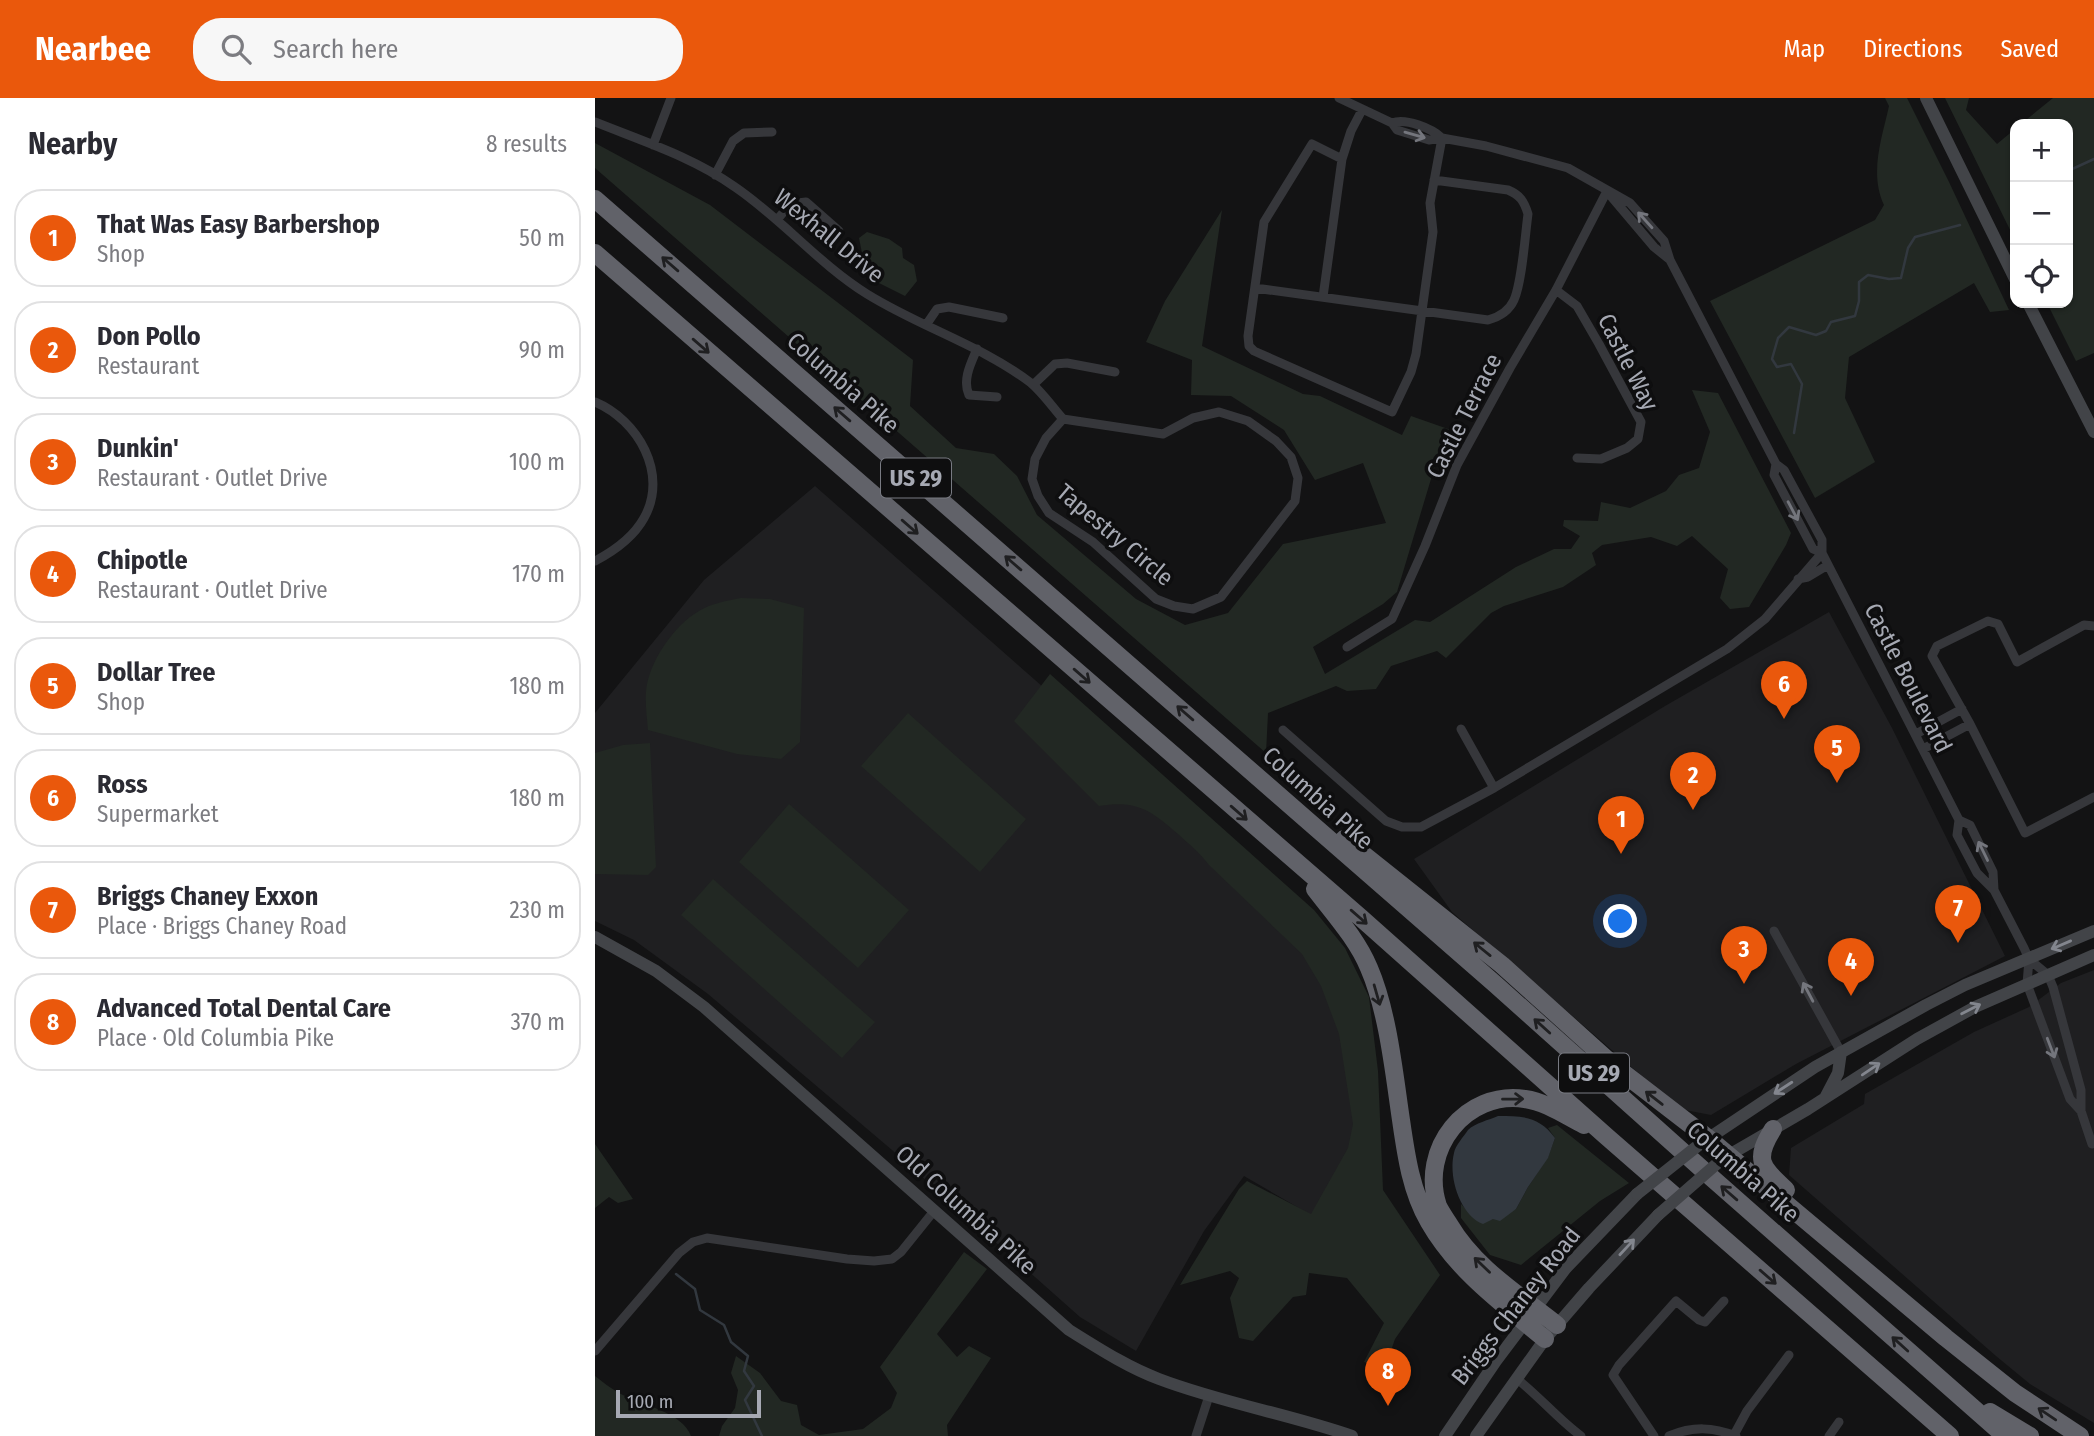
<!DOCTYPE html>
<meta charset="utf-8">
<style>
:root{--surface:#fff;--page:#f7f7f7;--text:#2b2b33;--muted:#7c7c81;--line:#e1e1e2;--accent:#ea580c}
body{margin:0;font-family:"Fira Sans Condensed",sans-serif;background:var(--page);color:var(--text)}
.controls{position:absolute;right:21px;top:21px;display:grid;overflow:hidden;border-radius:14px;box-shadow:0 2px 5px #0004}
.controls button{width:63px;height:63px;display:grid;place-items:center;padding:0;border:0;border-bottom:2px solid var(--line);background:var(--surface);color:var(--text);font:35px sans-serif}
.scale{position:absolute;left:21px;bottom:18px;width:145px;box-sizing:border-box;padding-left:7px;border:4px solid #a6a9b3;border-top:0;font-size:19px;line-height:24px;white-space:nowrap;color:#a6a9b3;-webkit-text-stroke:5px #0e0e0f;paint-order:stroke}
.you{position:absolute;left:1026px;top:824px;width:24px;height:24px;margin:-18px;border:5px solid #fff;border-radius:50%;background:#1a73e8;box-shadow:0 0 0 10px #1a73e833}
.badge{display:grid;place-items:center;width:46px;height:46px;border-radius:50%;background:var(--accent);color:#fff;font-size:23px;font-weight:700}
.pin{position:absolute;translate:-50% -58px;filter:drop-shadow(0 2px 4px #0008)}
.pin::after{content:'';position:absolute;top:37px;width:24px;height:21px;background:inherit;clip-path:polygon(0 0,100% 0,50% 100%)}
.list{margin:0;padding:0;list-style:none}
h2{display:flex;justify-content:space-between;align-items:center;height:91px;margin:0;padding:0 28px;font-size:30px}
h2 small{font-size:23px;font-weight:400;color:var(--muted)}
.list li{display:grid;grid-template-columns:46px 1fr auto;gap:21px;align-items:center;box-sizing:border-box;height:98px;margin:0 14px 14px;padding:0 14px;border:2px solid var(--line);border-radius:28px}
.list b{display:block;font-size:26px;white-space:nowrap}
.list p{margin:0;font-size:23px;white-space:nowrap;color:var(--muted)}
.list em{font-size:23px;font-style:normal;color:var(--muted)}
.icon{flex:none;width:38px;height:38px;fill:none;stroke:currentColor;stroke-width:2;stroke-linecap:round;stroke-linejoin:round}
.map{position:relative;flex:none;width:1499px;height:1338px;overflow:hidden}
header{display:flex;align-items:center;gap:42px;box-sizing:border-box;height:98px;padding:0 35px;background:var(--accent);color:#fff}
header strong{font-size:33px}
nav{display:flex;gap:38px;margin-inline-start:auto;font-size:24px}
.search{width:490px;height:63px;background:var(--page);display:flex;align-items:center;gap:18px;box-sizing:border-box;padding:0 24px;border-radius:28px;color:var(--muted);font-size:26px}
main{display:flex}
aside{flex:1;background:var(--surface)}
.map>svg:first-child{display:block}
</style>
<header>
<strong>Nearbee</strong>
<div class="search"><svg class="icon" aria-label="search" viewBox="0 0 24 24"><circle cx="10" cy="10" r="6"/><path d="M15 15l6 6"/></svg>Search here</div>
<nav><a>Map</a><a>Directions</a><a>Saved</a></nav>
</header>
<main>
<aside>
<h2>Nearby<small>8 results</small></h2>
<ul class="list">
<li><span class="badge">1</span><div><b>That Was Easy Barbershop</b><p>Shop</p></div><em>50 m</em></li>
<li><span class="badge">2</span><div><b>Don Pollo</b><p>Restaurant</p></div><em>90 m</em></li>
<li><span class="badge">3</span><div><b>Dunkin'</b><p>Restaurant · Outlet Drive</p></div><em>100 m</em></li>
<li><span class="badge">4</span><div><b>Chipotle</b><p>Restaurant · Outlet Drive</p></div><em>170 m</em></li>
<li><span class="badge">5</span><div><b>Dollar Tree</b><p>Shop</p></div><em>180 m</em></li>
<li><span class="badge">6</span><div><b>Ross</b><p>Supermarket</p></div><em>180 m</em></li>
<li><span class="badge">7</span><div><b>Briggs Chaney Exxon</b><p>Place · Briggs Chaney Road</p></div><em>230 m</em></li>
<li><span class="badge">8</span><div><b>Advanced Total Dental Care</b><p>Place · Old Columbia Pike</p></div><em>370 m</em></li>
</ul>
</aside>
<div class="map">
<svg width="1499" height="1338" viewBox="0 0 1499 1338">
<rect width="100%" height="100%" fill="#131314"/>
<path fill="#1f1f21" d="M220,388L574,700L723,840L769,1030L716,1117L649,1078L609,1133L541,1253L485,1219L297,1052L113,896L39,842L0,823V615L109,482Z
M1234,514L1297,630L1410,858L1201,966L1116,1017L1085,1011L857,814L819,761L1070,608Z
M1499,872V1325L1435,1286L1401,1258L1194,1077L1196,1050L1269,1006L1270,996L1379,934L1434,909L1466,885Z"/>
<path fill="#222823" d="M1290,0H1312L1354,84L1414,212L1395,214L1379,185L1254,259L1250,300L1280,364L1220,400L1115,203L1280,122L1289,107C1274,75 1287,40 1294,8Z
M1350,0H1374L1371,12L1402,46L1420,31V142Z
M1458,0H1499V255L1481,263L1452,205H1473V26H1426Z
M0,45L115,107L318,262L315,308L361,350L399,356L422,378L442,417L541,501L590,527L633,515L688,446L791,425L768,365L720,382L689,332L636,298L596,297L597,262L551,244L570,203L627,112L607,248L708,296L725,298L807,337L816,318L856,332L839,371L802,494L788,506L718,549L730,576L820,522L835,524L921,469L959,451H976L985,438L968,428L969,422L1003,423L1006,404L1035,410L1071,393L1084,377L1104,370L1115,334L1097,292L1123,295L1196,435L1191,447L1154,509L1135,511L1125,500L1133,471L1097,438L1082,448L1056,439L1007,447L997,455L1001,467L968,489L909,508L896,515L851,560L842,553L796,568L781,591L752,593L741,588L673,615L671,655L0,70Z
M272,134L294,141L307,150L308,160L319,167L322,183L310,198L282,184L258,163L267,155L264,140Z
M146,500L175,501L209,510L205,644L186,661L142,656L53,632C52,620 50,606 51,594C53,565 79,527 104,513C117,505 131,503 146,500Z
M455,576L719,812L750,850L774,899L783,973L788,1092L845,1177L800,1241L790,1270L769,1264L789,1225L752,1180L714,1175L711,1197L698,1199L658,1243L644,1240L635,1200L644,1180L635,1173L585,1187L644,1091L652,1083L716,1116L753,1050L758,1026L744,936L726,888L707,856L614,767C605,755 594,746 583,736C555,712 542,702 504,708L419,623Z
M313,615L431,721L385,774L266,668Z
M55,645L61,769L53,777L0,776V655L28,647Z
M194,706L314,812L263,870L144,764Z
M118,781L280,924L247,960L86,817Z
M962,1027L1034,1085L1005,1103L926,1167L895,1157L866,1120V1106L883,1123L898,1121L921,1111L933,1089L953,1059L960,1040L953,1030Z
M0,1046L38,1101L23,1105L14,1099L0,1110Z
M369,1154L392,1171L342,1236L362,1259L374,1248L396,1260L352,1327L353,1338H124L127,1328L140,1310L143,1292L136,1275L141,1258L165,1275L186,1303L202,1307L206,1327L224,1337L268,1331L296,1310L302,1295L285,1269Z
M0,1278C8,1284 15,1290 24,1295C43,1306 88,1314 96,1338H0Z"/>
<path fill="#32383f" d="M903,1018C927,1018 944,1018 960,1040L953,1060L933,1089L921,1111L905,1123L898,1121L888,1126C865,1117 853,1079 859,1055C860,1048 869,1038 873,1032C880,1025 894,1022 903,1018Z"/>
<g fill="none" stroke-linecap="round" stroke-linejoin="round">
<path stroke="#32383f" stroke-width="2.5" d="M1473,73L1499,61
M1199,335L1207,286L1196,266L1182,269L1177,261L1183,240L1194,229L1221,237L1231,233L1236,224L1260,218L1264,203V184L1273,177L1294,181L1306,180L1313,150L1320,139L1365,127
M81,1176L100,1191L105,1212L129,1227L136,1244L153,1258L149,1273L159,1288L150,1302L167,1338"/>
<path stroke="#36373b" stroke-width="9" d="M744,0L797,25L802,32L834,42L847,40L891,48L973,70L1035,105L1069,143L1075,162L1181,366L1189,372L1227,442V455L1364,722L1362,737L1382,775L1399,792L1429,850L1434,861L1432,886L1475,1001L1486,1013
M767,12L756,33L747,61L717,46L669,124L653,238L654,248L659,253L797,314L816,274L821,256L838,134L835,105L847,40
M0,24C47,43 98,59 140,89C187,121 224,166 272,196C325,229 386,247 436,285C448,295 458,310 468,321
M797,25C811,20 836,30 847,40
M58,47L76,0
M120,77L138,43L149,35L177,34
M1015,97L1059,149L1074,161
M182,122L195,106L211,104L244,133
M660,190L893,222C904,219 914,213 919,202C927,184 930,138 933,116C929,103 925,97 913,92L839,82
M961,192L982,208L1004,246L1046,324L1043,341L1032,350L1006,361L982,360
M728,199L747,61
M331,227L342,211L354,209L408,220
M382,251C376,265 367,282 374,297L402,299
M438,287L460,266L472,265L520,274
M0,304C43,322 74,376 49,420C38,440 19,453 0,463
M624,314L653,323L681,343L696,359L703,380L700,403L626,499L598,511L579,508L561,501L498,444L454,415L443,398L437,381L440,361L451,340L468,321L568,336L598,320Z
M1181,366L1179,377L1218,451L1227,455
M1203,481L1213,479L1233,467
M1499,528L1489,527L1422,564L1403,526L1393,523L1342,548L1337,558L1375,626L1430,735L1499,699
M752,549L797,521L830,448L862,367L915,270L961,192L1012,93
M866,631L899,690
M688,632L791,723L807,729H826L899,690L1132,551L1170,521L1227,455
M1321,636L1367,611
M1328,651L1375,626
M1364,722L1375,727L1398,774L1399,792
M1179,833L1246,954
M1434,861L1453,877L1458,889L1486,992V1013L1497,1046
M0,1253L84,1155L98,1144L112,1140L252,1161L279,1163L297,1161L306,1154L339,1113
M922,1281C945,1299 963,1321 986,1338
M1139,1337L1152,1313L1194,1257
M601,1338L614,1298
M1059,1338L1018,1277L1024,1267L1081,1203L1104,1222L1110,1224L1129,1203
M1074,1338C1098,1328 1118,1329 1141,1338
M1234,1338L1244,1324"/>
<path stroke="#424448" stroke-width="12" d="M1331,0L1420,181
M1433,205L1499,334
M0,839L61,873L109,909L474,1232C503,1250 532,1269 564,1281C627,1305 694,1316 757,1338
M1230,1000L1243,975L1246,954
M1108,1044L1220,969L1331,907L1370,887L1499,833
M1129,1060L1213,1011L1322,941L1380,909L1499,857
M850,1338L901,1263L971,1170L1042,1096
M881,1338L950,1241L994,1190L1063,1117"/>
<path stroke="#616269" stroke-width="18" d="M0,101L900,886L1117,1080L1410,1338
M0,155L765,819L1011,1038L1355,1338
M749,741L907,867L1018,967L1114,1041L1351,1240L1420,1295L1485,1338
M720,791C739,816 762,841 774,870C793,914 799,975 806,1022C811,1057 816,1093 834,1124C862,1173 908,1206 950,1241
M1178,1031C1158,1063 1167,1069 1191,1092
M962,1227C923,1196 880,1170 854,1126C850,1120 846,1114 843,1108C824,1051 871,992 930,1001C951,1004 971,1018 989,1027
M1395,1314L1435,1338"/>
<path stroke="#424448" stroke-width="12" d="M1042,1096L1105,1046
M1063,1117L1125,1063"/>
</g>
<defs><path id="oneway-shaft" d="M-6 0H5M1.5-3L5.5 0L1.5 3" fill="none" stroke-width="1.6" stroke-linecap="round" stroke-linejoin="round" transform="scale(1.75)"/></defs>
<g stroke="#74767d">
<use href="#oneway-shaft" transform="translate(820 37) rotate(16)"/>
<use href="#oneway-shaft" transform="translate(1050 122) rotate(-132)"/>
<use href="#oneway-shaft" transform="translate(1198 413) rotate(62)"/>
<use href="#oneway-shaft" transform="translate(1388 753) rotate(-116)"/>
<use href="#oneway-shaft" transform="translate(1213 894) rotate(-118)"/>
<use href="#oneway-shaft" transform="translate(1456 950) rotate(69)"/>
</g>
<g stroke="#1f1f21">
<use href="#oneway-shaft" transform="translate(75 166) rotate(-139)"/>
<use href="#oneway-shaft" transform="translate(106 248) rotate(41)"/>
<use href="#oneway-shaft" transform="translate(247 316) rotate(-139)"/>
<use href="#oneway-shaft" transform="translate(315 429) rotate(41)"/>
<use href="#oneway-shaft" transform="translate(418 465) rotate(-139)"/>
<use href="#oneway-shaft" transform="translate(487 578) rotate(41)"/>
<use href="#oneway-shaft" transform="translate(590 615) rotate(-139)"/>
<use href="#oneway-shaft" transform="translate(644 715) rotate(41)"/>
<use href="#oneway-shaft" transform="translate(764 819) rotate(41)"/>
<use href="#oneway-shaft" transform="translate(887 851) rotate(-141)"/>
<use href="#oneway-shaft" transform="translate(782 897) rotate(74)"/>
<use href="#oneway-shaft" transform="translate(947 928) rotate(-138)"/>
<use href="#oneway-shaft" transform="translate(1059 1000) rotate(-142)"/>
<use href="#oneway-shaft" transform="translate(918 1001) rotate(-1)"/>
<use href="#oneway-shaft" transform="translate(1134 1095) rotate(-139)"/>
<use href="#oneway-shaft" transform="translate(887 1167) rotate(-136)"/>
<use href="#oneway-shaft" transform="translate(1173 1179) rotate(41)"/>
<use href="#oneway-shaft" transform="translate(1305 1246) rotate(-138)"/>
<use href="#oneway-shaft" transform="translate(1452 1316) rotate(-146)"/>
</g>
<g stroke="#83868e">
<use href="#oneway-shaft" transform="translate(1466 847) rotate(157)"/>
<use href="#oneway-shaft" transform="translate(1376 911) rotate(-27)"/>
<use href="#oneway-shaft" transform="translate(1276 971) rotate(-34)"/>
<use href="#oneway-shaft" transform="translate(1188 990) rotate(147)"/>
<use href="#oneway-shaft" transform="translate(1032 1149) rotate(-47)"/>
</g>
<g text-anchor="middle" stroke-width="7" stroke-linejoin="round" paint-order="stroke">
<g fill="#0e0e0f" stroke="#787a82" stroke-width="2">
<rect x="286" y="360.5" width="70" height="39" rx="5"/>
<rect x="964" y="955.5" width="70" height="39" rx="5"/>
</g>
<g font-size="23" font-weight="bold" fill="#a6a9b3">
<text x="321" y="388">US 29</text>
<text x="999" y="983">US 29</text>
</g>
<g font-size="24" fill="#a6a9b3" stroke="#0e0e0f">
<text transform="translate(234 138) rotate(39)" y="8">Wexhall Drive</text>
<text transform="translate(1033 264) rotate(63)" y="8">Castle Way</text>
<text transform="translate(248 285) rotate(41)" y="8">Columbia Pike</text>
<text transform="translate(869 318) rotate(-63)" y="8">Castle Terrace</text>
<text transform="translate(520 437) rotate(40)" y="8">Tapestry Circle</text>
<text transform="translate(1313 580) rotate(63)" y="8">Castle Boulevard</text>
<text transform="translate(723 700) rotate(42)" y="8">Columbia Pike</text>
<text transform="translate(1148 1074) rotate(41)" y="8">Columbia Pike</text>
<text transform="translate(371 1112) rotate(42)" y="8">Old Columbia Pike</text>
<text transform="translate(921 1208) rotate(-52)" y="8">Briggs Chaney Road</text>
</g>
</g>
</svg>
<div class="controls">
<button>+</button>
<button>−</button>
<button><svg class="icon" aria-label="locate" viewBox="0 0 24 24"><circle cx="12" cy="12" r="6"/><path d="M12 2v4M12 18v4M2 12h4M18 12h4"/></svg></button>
</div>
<div class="scale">100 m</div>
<div class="you"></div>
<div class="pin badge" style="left:1026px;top:756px">1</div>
<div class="pin badge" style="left:1098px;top:712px">2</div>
<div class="pin badge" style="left:1149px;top:886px">3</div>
<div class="pin badge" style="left:1256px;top:898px">4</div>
<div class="pin badge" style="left:1242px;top:685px">5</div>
<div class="pin badge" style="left:1189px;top:621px">6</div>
<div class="pin badge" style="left:1363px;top:845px">7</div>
<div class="pin badge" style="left:793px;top:1308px">8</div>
</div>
</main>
